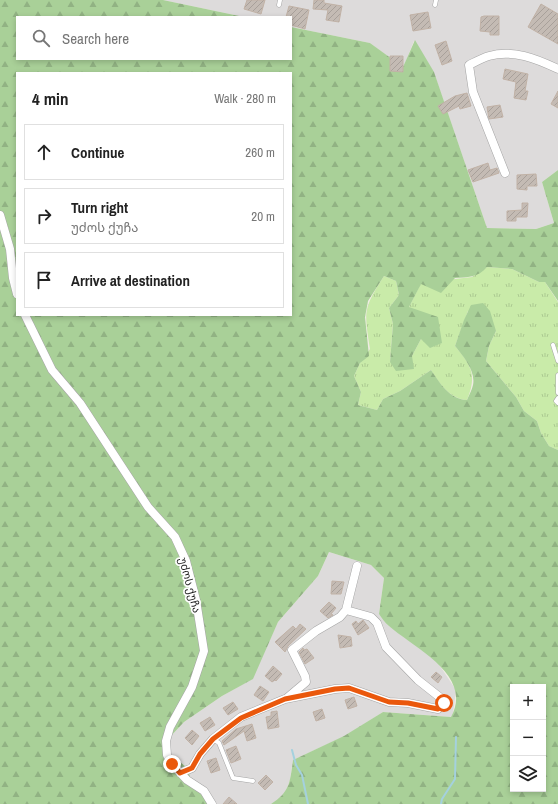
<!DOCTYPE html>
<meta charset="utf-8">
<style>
:root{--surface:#fff;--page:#f2f2f2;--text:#222;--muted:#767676;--line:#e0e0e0}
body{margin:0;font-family:"Archivo Narrow","Noto Sans Georgian",sans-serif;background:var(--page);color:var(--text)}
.controls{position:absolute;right:12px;bottom:12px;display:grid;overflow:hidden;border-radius:0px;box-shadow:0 2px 6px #0003}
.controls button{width:36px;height:36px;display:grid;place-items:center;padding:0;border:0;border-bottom:1px solid var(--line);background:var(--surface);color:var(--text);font:20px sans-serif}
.stop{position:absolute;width:12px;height:12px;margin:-9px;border:3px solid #ea580c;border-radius:50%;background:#fff}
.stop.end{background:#ea580c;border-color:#fff;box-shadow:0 1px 4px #0008}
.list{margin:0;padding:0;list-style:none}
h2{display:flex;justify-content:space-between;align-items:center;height:52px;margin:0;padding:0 16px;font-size:17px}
h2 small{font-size:13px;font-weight:400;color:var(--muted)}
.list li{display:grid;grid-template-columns:26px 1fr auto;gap:12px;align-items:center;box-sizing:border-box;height:56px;margin:0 8px 8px;padding:0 8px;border:1px solid var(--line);border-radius:0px}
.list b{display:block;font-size:15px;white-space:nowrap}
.list p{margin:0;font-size:13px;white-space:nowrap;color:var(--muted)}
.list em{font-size:13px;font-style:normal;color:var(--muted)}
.icon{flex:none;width:22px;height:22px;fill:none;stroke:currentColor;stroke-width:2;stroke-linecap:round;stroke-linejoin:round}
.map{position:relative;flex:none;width:558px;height:804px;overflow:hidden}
.search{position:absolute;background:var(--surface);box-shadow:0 2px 6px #0003;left:16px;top:16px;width:276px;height:44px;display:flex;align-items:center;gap:10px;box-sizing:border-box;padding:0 14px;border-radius:0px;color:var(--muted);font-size:15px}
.panel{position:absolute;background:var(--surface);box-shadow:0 2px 6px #0003;left:16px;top:72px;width:276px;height:244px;border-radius:0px}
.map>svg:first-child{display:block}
</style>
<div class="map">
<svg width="558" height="804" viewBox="0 0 558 804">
<defs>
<pattern id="grass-tufts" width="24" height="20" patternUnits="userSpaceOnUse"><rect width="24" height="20" fill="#c9eba9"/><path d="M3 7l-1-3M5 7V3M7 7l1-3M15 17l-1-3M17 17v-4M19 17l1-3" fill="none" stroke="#acc991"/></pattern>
<pattern id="forest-firs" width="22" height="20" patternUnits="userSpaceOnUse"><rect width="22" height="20" fill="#a9d098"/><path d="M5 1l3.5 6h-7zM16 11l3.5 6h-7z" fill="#91b283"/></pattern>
<pattern id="building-hatch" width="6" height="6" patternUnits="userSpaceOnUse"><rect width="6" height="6" fill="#c4bbb4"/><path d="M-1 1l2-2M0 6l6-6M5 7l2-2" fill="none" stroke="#a8a09a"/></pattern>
</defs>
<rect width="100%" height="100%" fill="#f0ece4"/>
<path fill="#dddbdb" d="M163,0H558V170L542,182L554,223L536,229L487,228L434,73L414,41L403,68L370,43L291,27V17H244Z
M329,552L371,565L384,578L379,614L388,625L436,660L456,690L453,713L451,717L383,712L345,736L293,760L290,780L284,796L271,804H214L209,791L190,777L188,768L169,754L170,737L184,722L222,696L252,679L278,622L318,576Z"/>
<path fill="url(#grass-tufts)" d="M487,267L512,269L539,282H545L558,302V450L549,446L541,433L537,421L524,411L516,397L486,361L489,346L496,331L468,311L455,346C472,366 477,375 467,400C450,399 440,384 431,370L400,391L383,399L377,410L358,405L361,392L354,376L360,363L370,349C364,311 363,309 384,276L396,281L399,295L389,308L393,324L390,362L412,356L421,339L409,307L421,283L472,277Z"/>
<path fill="url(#forest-firs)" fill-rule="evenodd" d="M0,0H163L244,17H17V59H291V27L370,43L403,67L415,40L434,72L487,228L536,229L554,223L542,182L558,170V311V301L545,282H539L512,269L487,267C478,278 467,277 455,278L441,293L421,284L409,307L438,317L442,343L430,348L421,339L412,356L414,369L396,371L390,362L393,324L389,308L399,295L396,281L384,276L368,301L365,317L369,356L360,363L354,376L361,392L358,405L377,410L383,399L400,391L431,370C440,383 449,399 467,400C469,395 472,390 473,385C476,371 463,356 455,346L464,320L471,305L483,303L490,311L496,331L489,346L486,361L516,397L524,411L537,421L541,433L549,446L558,450V804H271C290,792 290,782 293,760L344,736L383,712L451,717C474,675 414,648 389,626C385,623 382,618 379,614L384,578L371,565L329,552L318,576L278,622L253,679L222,696L184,722L170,737L169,754L188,768L190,777L209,791L214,804H0ZM17,73H291V315H17ZM513,687H543V789H513Z"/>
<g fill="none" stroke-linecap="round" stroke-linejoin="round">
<path stroke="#a4d1de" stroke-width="2" d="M292,750L296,765L302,775L308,804
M441,804L442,799L455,779L456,737"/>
</g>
<path fill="url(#building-hatch)" stroke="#c1b2a6" d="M247,0H265L261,14L244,9Z
M314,0H324V3L342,6L339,22L326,20L328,10L313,9Z
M541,4L558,14V44L528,27Z
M289,6L309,10L305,29L291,25V17H286Z
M428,12L431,28L413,31L410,15Z
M484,16H499V35H490V32L480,31L481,17Z
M446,41L452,61L442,65L435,45Z
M390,56H403V72L390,71Z
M505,69L528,74L525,91H528L526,100L514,98L516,82L503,79Z
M558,91V108L551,104Z
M467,93L471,106L460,109L459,106L443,114L438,106L455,96Z
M500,105L503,117L489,119L487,107Z
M488,163L490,170L497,168L499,173L473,182L468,170Z
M536,174L537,186H527V190L517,189V175Z
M522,203H528L527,217H516V221H507V211L522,210Z
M332,581L344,582L341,594H331Z
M329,602L336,608L331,614L333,615L328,618L320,611Z
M363,620L369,628L358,635L352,624L356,621L358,624Z
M300,624L306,629L288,646L285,652L275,642L293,626L296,629Z
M338,635L351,637L352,646L340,648Z
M303,648L304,650L307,649L314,658L305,664L299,652Z
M273,666L282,674L276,681L275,680L272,682L265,676Z
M436,672L442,677L438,683L431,677Z
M260,686L269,692L263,701L254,695Z
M354,697L357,706L348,709L345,700Z
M233,702L238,709L228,715L223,708Z
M322,709L325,718L316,721L313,712Z
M277,711L279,727L268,729L266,717L271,716V712Z
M210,717L215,725L205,731L200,723Z
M252,724L256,738L247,741L244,731L224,745L222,741L236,729Z
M192,730L199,736L192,745L185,738Z
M236,746L241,759L231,763L226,750Z
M216,758L220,770L211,773L207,761Z
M266,775L273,782L265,790L258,783Z
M229,797L237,804H223Z"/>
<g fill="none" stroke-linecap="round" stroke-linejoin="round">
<defs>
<path id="service" d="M279,5L280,0
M435,5L436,0
M553,345L558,361
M558,375V393
M558,398L556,401L558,403
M213,739L219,743L233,778L253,781"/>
<path id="minor" d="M505,173L473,92L469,65C475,62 482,58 489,56C513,49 537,59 558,69
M0,215L10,249L13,278L17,294
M25,315L52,370L80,403L148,507L175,537L186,561L196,600L204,651L192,687L170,727L166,741L167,755L172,764L187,780L204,791L212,804
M287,698L306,682L305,676L292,650L316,631L340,617L346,610L357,566
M180,773L192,768L200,754L213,739L241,717L285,699L335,689L349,688L389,702L408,703L438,709L444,703L442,699L418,680L386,647L377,623L371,617L346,610"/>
</defs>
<use href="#service" stroke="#a5a5a5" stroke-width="5"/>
<use href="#minor" stroke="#a5a5a5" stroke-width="9"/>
<use href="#service" stroke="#fff" stroke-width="4"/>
<use href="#minor" stroke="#fff" stroke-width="8"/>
</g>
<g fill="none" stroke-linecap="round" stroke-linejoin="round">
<path stroke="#ea580c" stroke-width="5" d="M172,764L180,773L192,768L200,754L213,739L241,718L285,699L335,689L349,688L389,702L408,703L438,709L444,703"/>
</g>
<g text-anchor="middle" stroke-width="3.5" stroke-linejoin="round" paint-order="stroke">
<g font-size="11" fill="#1e1e1e" stroke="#fff">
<text transform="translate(190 585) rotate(75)" y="4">უძოს ქუჩა</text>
</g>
</g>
</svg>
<div class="controls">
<button>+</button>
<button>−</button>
<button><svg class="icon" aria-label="layers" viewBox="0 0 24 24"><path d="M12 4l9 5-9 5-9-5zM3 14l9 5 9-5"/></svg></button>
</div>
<div class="stop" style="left:444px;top:703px"></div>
<div class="stop end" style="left:172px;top:764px"></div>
<div class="search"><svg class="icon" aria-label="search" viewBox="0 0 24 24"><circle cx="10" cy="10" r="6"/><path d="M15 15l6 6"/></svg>Search here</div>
<section class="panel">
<h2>4 min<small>Walk · 280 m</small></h2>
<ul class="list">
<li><svg class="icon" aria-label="ahead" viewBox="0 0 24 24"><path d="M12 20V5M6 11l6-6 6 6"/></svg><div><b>Continue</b></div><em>260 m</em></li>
<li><svg class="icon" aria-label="right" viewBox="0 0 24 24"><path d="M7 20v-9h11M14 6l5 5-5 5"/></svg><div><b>Turn right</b><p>უძოს ქუჩა</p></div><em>20 m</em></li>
<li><svg class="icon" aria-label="arrive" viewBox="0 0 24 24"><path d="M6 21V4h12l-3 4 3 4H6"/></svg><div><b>Arrive at destination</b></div></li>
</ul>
</section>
</div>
